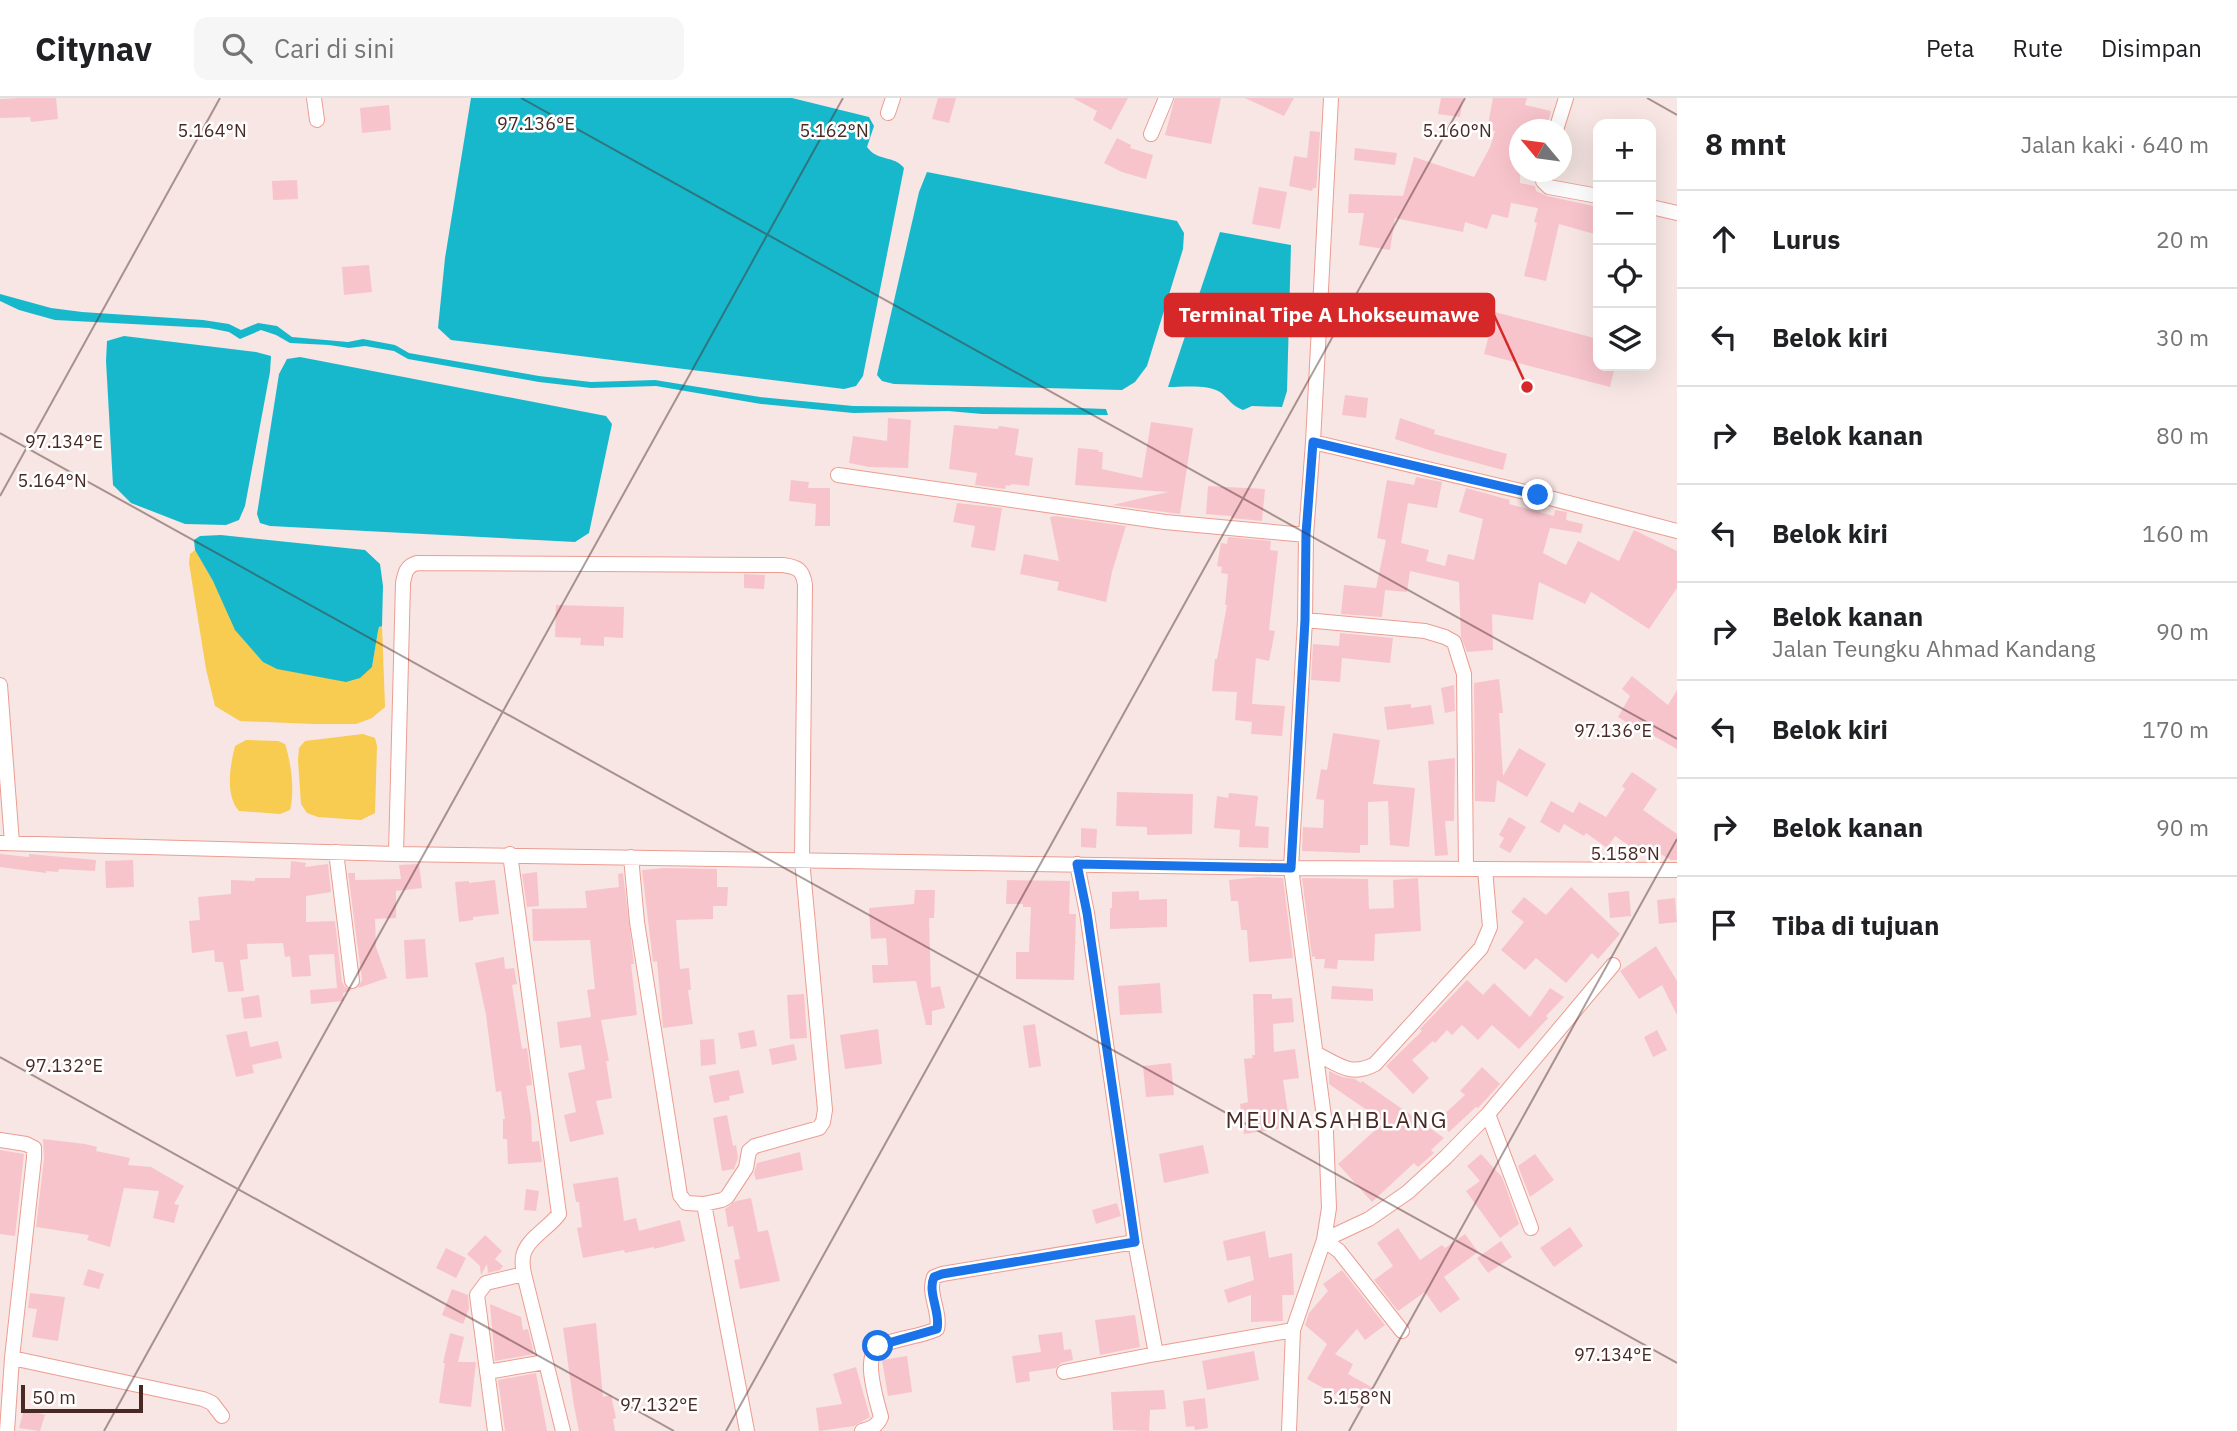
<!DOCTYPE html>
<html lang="id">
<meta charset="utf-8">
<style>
:root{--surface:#fff;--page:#f6f6f6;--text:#202124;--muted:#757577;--line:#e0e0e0}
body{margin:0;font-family:"IBM Plex Sans",sans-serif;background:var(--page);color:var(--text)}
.controls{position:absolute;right:21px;top:21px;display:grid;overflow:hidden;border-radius:14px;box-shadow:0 7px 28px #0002}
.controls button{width:63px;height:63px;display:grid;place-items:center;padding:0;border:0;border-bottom:2px solid var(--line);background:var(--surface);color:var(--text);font:35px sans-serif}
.compass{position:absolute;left:1509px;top:21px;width:63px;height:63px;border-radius:50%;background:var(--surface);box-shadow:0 7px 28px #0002;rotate:299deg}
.scale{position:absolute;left:21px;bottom:18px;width:122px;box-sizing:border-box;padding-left:7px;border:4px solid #482924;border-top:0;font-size:19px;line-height:24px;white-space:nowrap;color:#482924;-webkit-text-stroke:5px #fff;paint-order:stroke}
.stop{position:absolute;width:21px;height:21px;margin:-16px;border:5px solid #1a73e8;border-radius:50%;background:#fff}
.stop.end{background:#1a73e8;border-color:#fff;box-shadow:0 2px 7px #0008}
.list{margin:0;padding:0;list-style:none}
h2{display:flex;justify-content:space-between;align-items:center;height:91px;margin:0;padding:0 28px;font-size:30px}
h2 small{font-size:23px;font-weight:400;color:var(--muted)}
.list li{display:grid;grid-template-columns:46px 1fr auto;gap:21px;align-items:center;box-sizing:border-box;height:98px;padding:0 28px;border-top:2px solid var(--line)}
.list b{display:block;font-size:26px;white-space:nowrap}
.list p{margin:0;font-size:23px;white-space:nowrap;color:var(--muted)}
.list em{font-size:23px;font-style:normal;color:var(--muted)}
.icon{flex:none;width:38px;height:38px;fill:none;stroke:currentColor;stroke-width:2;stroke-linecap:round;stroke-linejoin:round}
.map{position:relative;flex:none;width:1677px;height:1333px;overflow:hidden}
header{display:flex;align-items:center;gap:42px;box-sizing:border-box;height:98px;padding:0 35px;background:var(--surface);border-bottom:2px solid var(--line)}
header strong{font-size:33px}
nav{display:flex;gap:38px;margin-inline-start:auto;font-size:24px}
.search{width:490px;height:63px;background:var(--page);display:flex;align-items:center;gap:18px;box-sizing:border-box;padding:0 24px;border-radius:14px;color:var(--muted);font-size:26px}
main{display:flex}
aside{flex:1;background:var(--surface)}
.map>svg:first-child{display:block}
</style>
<header>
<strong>Citynav</strong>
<div class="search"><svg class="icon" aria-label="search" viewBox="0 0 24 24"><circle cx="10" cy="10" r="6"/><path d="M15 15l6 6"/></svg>Cari di sini</div>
<nav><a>Peta</a><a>Rute</a><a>Disimpan</a></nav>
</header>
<main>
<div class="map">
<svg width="1677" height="1333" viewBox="0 0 1677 1333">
<rect width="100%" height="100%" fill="#f7e6e3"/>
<path fill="#f8cb51" d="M195,452L213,483L372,569L378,533L379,529L382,528L385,609L372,620L356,626H314L240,623L215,608L206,571L189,465L190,456Z
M363,636L375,640L377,648L375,715L361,722L318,719L307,715L301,706L298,662L299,650L305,643Z
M246,642L278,643L285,646C291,664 295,693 290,712L280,716L239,713C225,697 230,668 235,648Z"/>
<path fill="#18b8cc" d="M471,0H792L869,19L874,28L867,49C878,64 894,57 904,70L863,278L856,288L844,291L451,242L438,230L445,160Z
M927,74L1177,123L1184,135L1183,151L1147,268L1135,284L1122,292L894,286L882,283L877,277L879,268L919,94Z
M1220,134L1291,147L1287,293L1282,309L1252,308L1243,312C1232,308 1229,301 1220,294C1207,286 1183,289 1168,289Z
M0,196L51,210L82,214L203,222L229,226L241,232L258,225L277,228L292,239L348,244L363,241L395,247L409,255L539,278L591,284L655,282L760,299L853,308L1078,310L1106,311L1108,317L982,316L948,313L853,315L761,306L656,288L591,290L539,284L408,261L394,253L365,248L349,250L329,247L290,245L276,237L261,232L240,241L229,234L209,230L55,222L19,212L0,203Z
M124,238L256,254L271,258L270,274L245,408L239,422L226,427L185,426L131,405L113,387L106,263L107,243Z
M300,259L606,318L612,326L589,435L575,444L270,428L260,425L257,416L279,276L287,261Z
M221,437L365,452L380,466L383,488L382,528L379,529L378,533L372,569L360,580L346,584L277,571L263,564L235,532L213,483L195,452L194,442L200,438Z"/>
<path fill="#f8c4cc" d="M21,0H56L58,21L31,24L30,19L0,20V1Z
M938,0H956L949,25L932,21Z
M1073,0H1128L1111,32L1093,22L1097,13Z
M1175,0H1221L1211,46L1165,37Z
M1245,0H1294L1284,18Z
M1441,0H1463L1460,19L1438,16Z
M1493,0H1527L1525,7L1551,13L1546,32H1520V85L1535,88L1536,93L1547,98L1598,109V137L1559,126L1546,183L1524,178L1537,125L1534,124L1538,110L1511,105L1508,120L1492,116L1487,131L1465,124L1463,134L1395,120L1390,152L1359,147L1364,115H1348L1349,96L1403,98L1414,59L1474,79L1490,49L1495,33L1487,32Z
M389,7L391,32L362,35L360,10Z
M1310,33L1320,34L1317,80L1316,90H1313L1312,93L1289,88L1294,58L1307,60Z
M1117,40L1131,47L1130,50L1153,57L1146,81L1122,74L1104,65Z
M1355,50L1397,55L1395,67L1354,62Z
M297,82L298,101L273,102L272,83Z
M1259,89L1287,94L1280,131L1252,126Z
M369,167L372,194L344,197L342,169Z
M1495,214L1598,241V268H1615L1610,289L1484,256Z
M1345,297L1368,300L1366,320L1342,317Z
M888,320L911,322L908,370L869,369L849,365L853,338L887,343Z
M1400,320L1435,332L1434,336L1507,356L1503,372L1432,353L1395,341Z
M1151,324L1193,330L1180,416L1112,407L1168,394L1075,387L1078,350L1099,352L1098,354H1103L1102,371L1142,380Z
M954,327L998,331L999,328L1019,331L1015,357L1033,360L1029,388L1011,386L1010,388L1006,387L1005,391L975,387L977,375L949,371Z
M1416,379L1442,384L1437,410L1408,405L1401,445L1429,452L1426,463L1445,468L1448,456L1474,462L1483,421L1459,414L1466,390L1510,402L1509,406L1554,418L1555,412L1567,414L1566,422L1583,426L1581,435L1550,430L1543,455L1566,467L1578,443L1619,463L1634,432L1677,453V490L1649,531L1591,494L1585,506L1539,484L1533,522L1492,516L1493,552L1467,554L1461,539L1459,484L1410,473L1407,494L1385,492L1382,519L1341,516L1344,487L1376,490L1386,442L1377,440L1387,382L1414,387Z
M791,382L809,384L808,390H830V428H815L816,406L789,403Z
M1208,388L1265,391L1262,423L1231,420V418L1206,416Z
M957,405L1002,410L995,453L971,449L975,428L953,424Z
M1055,418L1126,428L1112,474L1106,504L1057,492L1059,484L1020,476L1024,456L1059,463L1050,419Z
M1228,439L1271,443L1270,452L1278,453L1269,532L1275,533L1269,563L1256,560L1252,606L1285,608L1282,638L1251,636L1252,624L1235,622L1237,594L1212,593L1215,561H1217L1227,507H1225L1228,476L1221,475L1222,469L1217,468L1221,445L1227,446Z
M744,476L765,477L764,491L744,490Z
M556,507L624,509L623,540L604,539V548L580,547L581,540L555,539Z
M1340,535L1393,540L1390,565L1342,560L1340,584L1311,582L1313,546L1339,548Z
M1632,578L1668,607L1677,592V651L1647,634L1645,636L1618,619L1630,598L1622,591Z
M1499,581L1503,615H1499L1503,678L1519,650L1546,666L1527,699L1497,682L1495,704L1475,703L1474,585Z
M1454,587L1455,613L1445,615L1441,590Z
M1411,606V610L1431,607L1434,626L1387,632L1384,609Z
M1333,635L1380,642L1373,686L1415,690L1409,749L1390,747L1388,703L1368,704V747H1360V755L1302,753L1303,729L1323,730L1324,702L1316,701L1321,671L1327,672Z
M1455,660L1454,723H1445L1448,757L1435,758L1428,663Z
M1632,674L1657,691L1643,712L1677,736V762H1671L1642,746L1637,753L1615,738L1607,750L1586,735L1584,738L1564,726L1559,735L1540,724L1551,703L1573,715L1579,704L1606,719L1625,691L1622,688Z
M1117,694L1193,696L1192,736L1147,737V729L1116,728Z
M1229,695L1258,698L1255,728L1269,729L1268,750L1239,749L1240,732L1214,730L1217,698L1228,700Z
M1509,719L1526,729L1510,755L1499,749L1504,740L1499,737Z
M1081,730L1097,731L1096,750L1081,749Z
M0,756L29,759V756L96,762L95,773L59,771L58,774L46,773V775L0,769Z
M133,762L134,789L106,790L105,763Z
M291,763L306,765L305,769L328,766L331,794L306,798V824L335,823L342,884L345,889L352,892L343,895L344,903L311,906L310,892L337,890L334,856L309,857L311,878L292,879L290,858L285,859L283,845L247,846L248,861L240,862L244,893L228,894L223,864H215L214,852L192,855L189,823L200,822L198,799L231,796V782L255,783V780H290Z
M419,766L422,790L396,793V820L375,821L376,849L387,880L358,890L362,882L348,775H355V782L401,781L399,767Z
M664,770L717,771V789H728L727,808H713V821L676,822L680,871L689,870L691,892H688L693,926L663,930L657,863L653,864L642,772Z
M537,774L539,808L527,809L522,776Z
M623,775L634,866H631L637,917L601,922L609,963H606L612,1000L596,1003L604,1036L570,1044L564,1017L576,1014L568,975L585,971L581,947L560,950L557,924L591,919L587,892L595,891L590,842L533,843L532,811L587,810L585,793L619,789L618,776Z
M1259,779L1283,780L1293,860L1249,864L1247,832H1241L1238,803H1231L1229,782Z
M1302,780L1368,781L1369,811L1394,810L1393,782L1418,780L1421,833L1375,836L1374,863L1338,862L1337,871L1324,870L1325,861H1315V858L1312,859Z
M495,782L499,816L473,819V822L459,824L455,784L469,783V785Z
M1007,782L1070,783L1069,816H1076L1074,882L1016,881V854H1029L1031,809H1023V806H1006Z
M1571,789L1620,836L1598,861L1592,855L1566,885L1536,860L1525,872L1501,852L1524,824L1511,814L1524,799L1546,817Z
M915,792H935L934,820H929L931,890L940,888L945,910L932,913V927H926L916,883L873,885L872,867H888L886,840L871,841L869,810L914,806Z
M1139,793V802L1167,801V829L1110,831V810H1112V794Z
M1629,793L1631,818L1610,820L1608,795Z
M1675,800L1677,824L1659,826L1657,802Z
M425,841L428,879L406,881L404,842Z
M1656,848L1677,883V917L1662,887L1639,901L1620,873Z
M504,859L505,871L514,870L517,886L512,887L522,951L527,950L532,987L526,988L531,1019L532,1044L539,1043L542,1064L508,1066L507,1041H503V1021H505L501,993L496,994L486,917L475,865Z
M1467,882L1483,897L1494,885L1530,919L1550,890L1564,899L1546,918L1548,920L1519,951L1492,927L1478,942L1462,927L1452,937L1447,932L1435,945L1433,943L1412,962L1429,980L1413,996L1386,968L1422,933L1420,931Z
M1160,885L1162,915L1120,917L1118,888Z
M1332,888L1373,891V903L1331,901Z
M804,896L807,940L790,941L787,897Z
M1253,896H1272V901L1292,900L1294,924L1273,926L1274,954L1295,951L1299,980L1283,982L1290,1029L1244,1036L1240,1006L1248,1004L1244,961L1253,960L1252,957H1255Z
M259,897L262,919L244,921L241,900Z
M1035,926L1041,968L1029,970L1023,928Z
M878,931L882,966L845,971L840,937Z
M754,932L757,948L741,951L738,935Z
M1657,932L1667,952L1653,959L1644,939Z
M247,933L250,949L278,943L282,960L252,967L254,975L236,979L226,937Z
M714,941L716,966L701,968L700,942Z
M794,946L797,962L772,967L769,951Z
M1171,965L1174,997L1146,999L1143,968Z
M1482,969L1500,986L1478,1010L1476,1009L1449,1034L1438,1022L1465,997L1460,993Z
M739,972L744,995L729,998L730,1002L714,1005L709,978Z
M1329,973L1342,979L1355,981L1361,985L1362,983L1444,1040L1431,1052L1434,1055L1418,1069L1414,1065L1372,1104L1338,1066L1384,1024L1329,986Z
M727,1017L733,1048L736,1047L738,1060L734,1071L722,1073L713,1020Z
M43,1041L85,1046L97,1049L96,1053L130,1060L128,1067L151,1069L184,1088L174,1106L179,1107L174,1125L153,1120L159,1093L124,1090L110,1149L87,1142L89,1137L36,1129L44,1061Z
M1203,1047L1209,1075L1164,1085L1159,1056Z
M0,1052L24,1056L15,1138L0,1136Z
M800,1054L803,1072L756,1082L754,1075L757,1065Z
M1481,1056L1502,1079L1519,1126L1500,1140L1466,1093L1480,1083L1467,1068Z
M1535,1056L1554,1082L1530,1099L1518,1068Z
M618,1079L624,1123L636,1120L639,1133L680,1122L685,1143L654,1151V1149L625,1155L624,1152L583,1160L577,1130L582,1129L579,1104H576L573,1086Z
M526,1091L539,1093L536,1113L524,1112Z
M751,1100L758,1134L768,1132L780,1183L740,1191L734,1162L740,1161L733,1128L728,1129L725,1111L736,1103Z
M1117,1105L1121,1118L1096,1126L1092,1112Z
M1570,1129L1583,1148L1554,1169L1540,1150Z
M1398,1130L1420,1162L1442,1147L1445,1150L1465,1136L1478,1154L1444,1179L1460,1201L1440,1215L1425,1194L1398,1213L1374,1182L1393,1168L1377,1145Z
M1265,1133L1269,1160L1292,1155L1294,1197H1282L1283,1223L1251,1224V1197L1228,1205L1224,1192L1254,1182L1250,1158L1227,1163L1223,1143Z
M485,1137L502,1153L495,1161L503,1168L500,1172L488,1175L487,1166L481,1177L480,1168L467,1156Z
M1501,1143L1512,1159L1488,1175L1477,1160Z
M446,1150L466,1160L456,1180L436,1170Z
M88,1171L104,1176L99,1191L83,1187Z
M1342,1172L1385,1227L1365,1242L1357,1231L1335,1256L1353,1266L1348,1276L1373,1290L1361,1311L1307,1281L1327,1246L1305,1227L1309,1215L1328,1193L1323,1186Z
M452,1191L468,1197L469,1211L463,1226L442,1217Z
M30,1195L65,1199L58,1243L32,1239L37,1211L28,1210Z
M490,1206L521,1219L523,1232L528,1231L534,1256L495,1263Z
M1135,1217L1140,1249L1100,1257L1095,1222Z
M596,1225L603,1299L611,1297L616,1320L613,1321L615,1333H579L574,1308L563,1230Z
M1062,1234L1064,1252L1071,1251L1073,1262L1061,1265L1056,1270L1029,1274L1030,1283L1016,1285L1012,1258L1041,1254L1038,1237Z
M450,1235L464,1239L458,1264H476L471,1309L439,1305L445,1265H443Z
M1254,1253L1259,1282L1207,1292L1202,1263Z
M907,1258L912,1294L888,1298L882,1262Z
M856,1269L870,1319L854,1328L819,1333L816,1310L842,1306L833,1276Z
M536,1275L547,1333H505L498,1282Z
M1164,1292L1166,1311L1150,1312L1149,1333L1113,1332L1111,1294Z
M1205,1300L1208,1330L1195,1332L1194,1328L1186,1329L1183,1303Z
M24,1311L45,1317L40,1333L19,1330Z"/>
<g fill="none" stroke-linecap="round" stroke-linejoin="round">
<defs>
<path id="street" d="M314,0L317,22
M888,15L893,0
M1556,32L1566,0
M1151,36L1166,0
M1543,74V83L1549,89L1598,98
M1651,109L1677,115
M1313,344L1538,397L1677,433
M838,377L1165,424L1306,437
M1305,522L1425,533L1445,539L1454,544L1464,576L1466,771
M0,587L12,745
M0,745L396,756L1291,770L1677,772
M336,754L352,883
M396,756L403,485C405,475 406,468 417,465L783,467C798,469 803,472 805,487L802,761L825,1012L823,1024L819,1030L755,1048L749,1053L746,1070L727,1099L722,1102L704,1106L686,1105L680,1097L637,824L631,759
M510,756L559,1116C549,1130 525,1142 523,1159C522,1165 523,1171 524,1176L563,1333
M1077,766L1087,815L1135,1144L1156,1256L1293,1232
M1317,956C1339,967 1351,979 1375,966L1481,850L1490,829L1485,771
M1488,1016L1531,1130
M0,1042L26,1046L34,1050V1060L12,1260L7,1333
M704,1106L747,1333
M1402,1233L1339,1153L1324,1142L1369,1121L1408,1094L1446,1059L1488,1016L1613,867
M12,1260L203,1301L212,1305L222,1318
M487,1274L545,1264
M1064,1274L1156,1256
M495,1333L477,1197L486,1185L524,1176
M862,1333C871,1330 877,1329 881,1319C877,1303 861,1257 880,1248C896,1240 920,1239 937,1231C941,1214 927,1195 934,1179L942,1176L1135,1144
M1289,1333L1293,1232L1324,1142L1329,1110L1326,1034L1291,770L1305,522L1306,437L1313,344L1331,0"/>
</defs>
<use href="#street" stroke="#ec9d92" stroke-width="16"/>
<use href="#street" stroke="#fff" stroke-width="14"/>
</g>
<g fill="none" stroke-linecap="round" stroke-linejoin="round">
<path stroke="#1a73e8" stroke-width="9" d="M878,1248L937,1231C941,1214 927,1195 934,1179L942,1176L1135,1144L1087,815L1077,766L1291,770L1305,522L1306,436L1313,344L1538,397"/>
</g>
<path fill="none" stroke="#482924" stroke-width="2" stroke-opacity="0.45" d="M521,0L1677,641M1647,0L1677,17M0,335L1677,1265M0,398L220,0M0,959L674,1333M104,1333L843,0M726,1333L1465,0M1349,1333L1677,741"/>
<g text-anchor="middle" stroke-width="5" stroke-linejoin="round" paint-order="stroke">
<g font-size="23" letter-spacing="2" fill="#482924" stroke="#fff">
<text x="1337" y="1030">MEUNASAHBLANG</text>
</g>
</g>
<g font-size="18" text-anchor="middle" fill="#482924" stroke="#fff" stroke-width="5" stroke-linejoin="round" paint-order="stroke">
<text x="536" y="32">97.136°E</text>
<text x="212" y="39">5.164°N</text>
<text x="834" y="39">5.162°N</text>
<text x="1457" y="39">5.160°N</text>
<text x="64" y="350">97.134°E</text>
<text x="52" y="389">5.164°N</text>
<text x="1613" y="639">97.136°E</text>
<text x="1625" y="762">5.158°N</text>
<text x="64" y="974">97.132°E</text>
<text x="1613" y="1263">97.134°E</text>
<text x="1357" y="1306">5.158°N</text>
<text x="659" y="1313">97.132°E</text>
</g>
<path fill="none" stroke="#d62828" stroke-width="2.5" d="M1527 289L1494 217"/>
<circle fill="#d62828" stroke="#fff" stroke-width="2.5" cx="1527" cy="289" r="7"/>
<rect fill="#d62828" stroke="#d62828" stroke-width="2.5" x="1165" y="196" width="329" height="42" rx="7"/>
<g font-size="21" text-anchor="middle" font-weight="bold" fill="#fff">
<text x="1329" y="224">Terminal Tipe A Lhokseumawe</text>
</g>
</svg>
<div class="controls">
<button>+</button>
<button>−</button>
<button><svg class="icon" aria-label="locate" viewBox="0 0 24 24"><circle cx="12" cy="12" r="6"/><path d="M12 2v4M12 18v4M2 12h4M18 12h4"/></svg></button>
<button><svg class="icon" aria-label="layers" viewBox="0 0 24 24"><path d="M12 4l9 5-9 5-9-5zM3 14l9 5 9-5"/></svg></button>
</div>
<svg class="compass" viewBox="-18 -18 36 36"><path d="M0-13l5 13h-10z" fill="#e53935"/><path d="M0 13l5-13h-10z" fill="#757577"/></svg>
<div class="scale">50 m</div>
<div class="stop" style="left:878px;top:1248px"></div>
<div class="stop end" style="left:1538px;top:397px"></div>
</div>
<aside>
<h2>8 mnt<small>Jalan kaki · 640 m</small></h2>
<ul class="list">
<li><svg class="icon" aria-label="ahead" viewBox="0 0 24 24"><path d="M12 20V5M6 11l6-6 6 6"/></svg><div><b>Lurus</b></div><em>20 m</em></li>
<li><svg class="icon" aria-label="left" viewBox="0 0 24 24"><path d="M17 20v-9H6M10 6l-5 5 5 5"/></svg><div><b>Belok kiri</b></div><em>30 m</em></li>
<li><svg class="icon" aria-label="right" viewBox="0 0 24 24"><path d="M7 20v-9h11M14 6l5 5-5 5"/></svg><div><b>Belok kanan</b></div><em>80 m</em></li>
<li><svg class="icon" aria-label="left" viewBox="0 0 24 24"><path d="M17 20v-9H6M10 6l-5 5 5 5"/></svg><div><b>Belok kiri</b></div><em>160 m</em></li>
<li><svg class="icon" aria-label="right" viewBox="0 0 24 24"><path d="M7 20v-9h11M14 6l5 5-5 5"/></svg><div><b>Belok kanan</b><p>Jalan Teungku Ahmad Kandang</p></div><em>90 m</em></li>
<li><svg class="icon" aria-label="left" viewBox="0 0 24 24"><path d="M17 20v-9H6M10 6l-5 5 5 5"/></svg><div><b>Belok kiri</b></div><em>170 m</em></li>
<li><svg class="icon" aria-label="right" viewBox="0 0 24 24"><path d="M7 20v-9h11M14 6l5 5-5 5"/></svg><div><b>Belok kanan</b></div><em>90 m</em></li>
<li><svg class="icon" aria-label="arrive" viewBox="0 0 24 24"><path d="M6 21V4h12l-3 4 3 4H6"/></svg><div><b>Tiba di tujuan</b></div></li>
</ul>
</aside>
</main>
